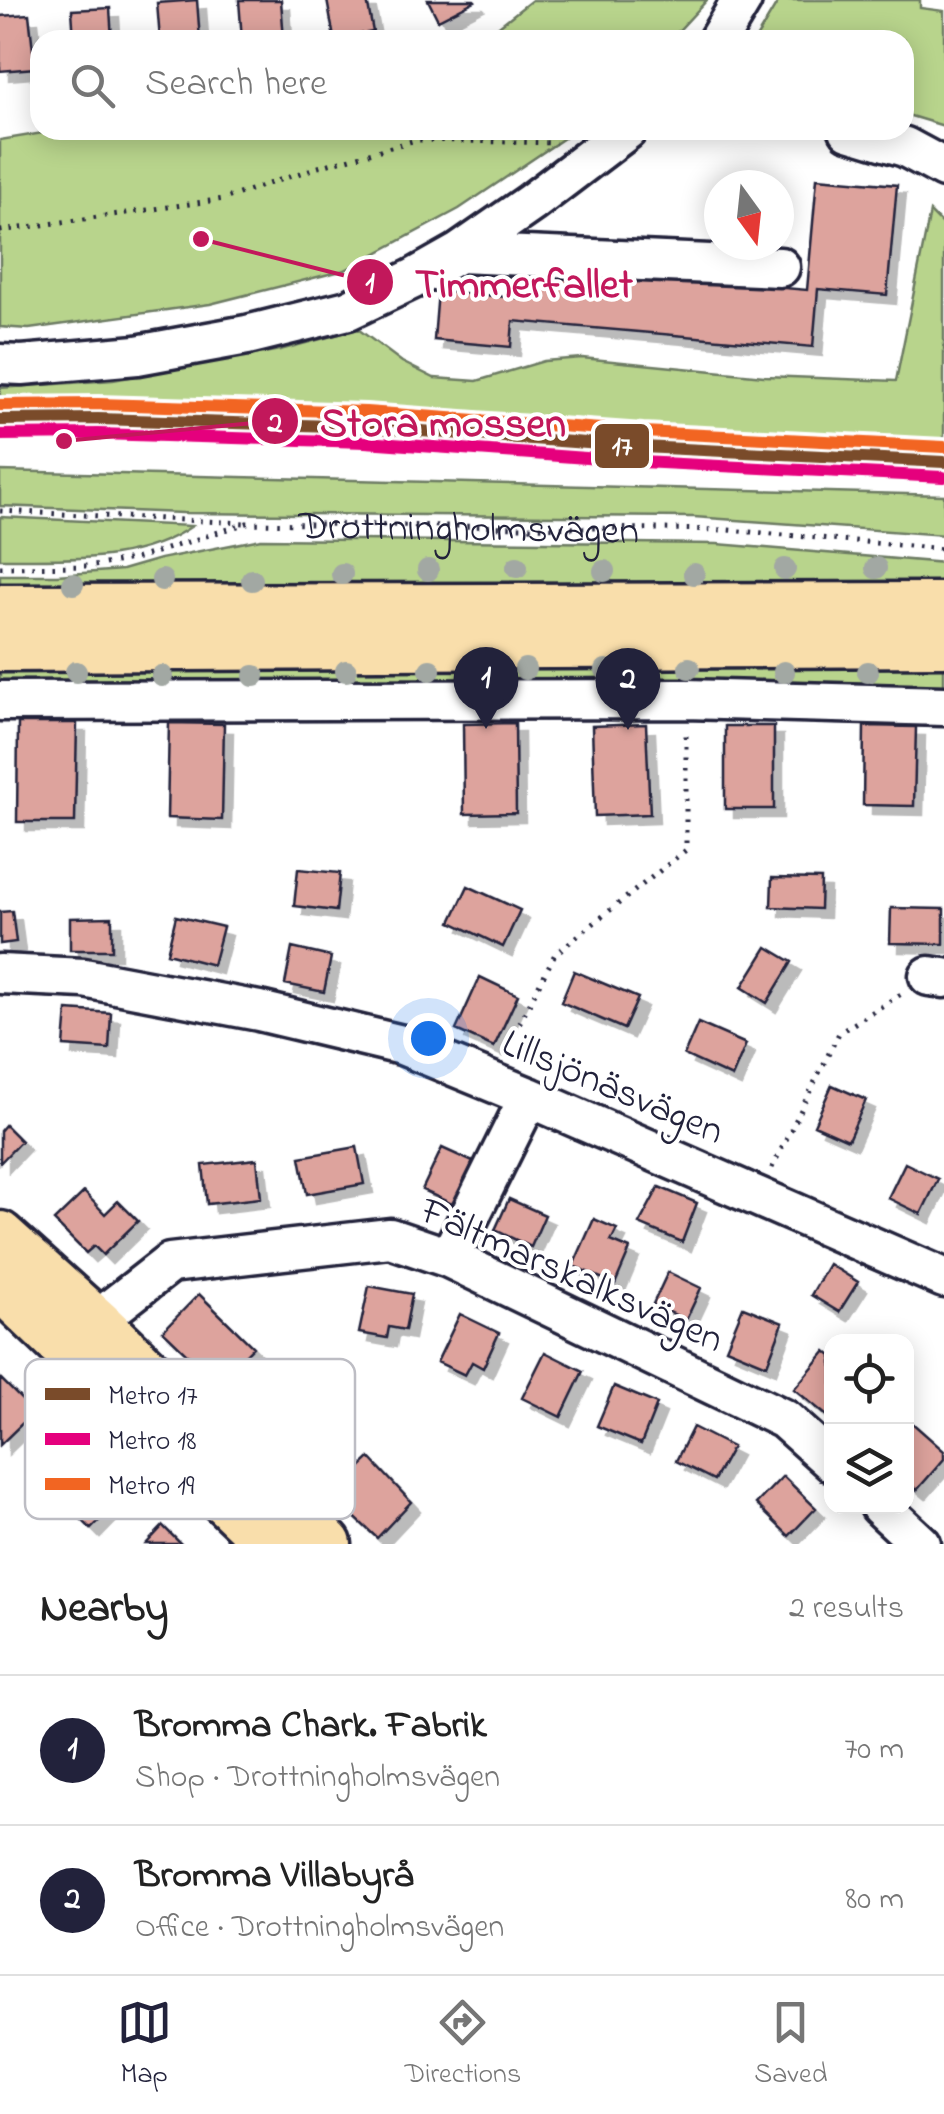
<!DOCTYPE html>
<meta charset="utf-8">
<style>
:root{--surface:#fff;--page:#f6f6f6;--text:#222;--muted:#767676;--line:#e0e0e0;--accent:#22223b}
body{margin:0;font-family:"Indie Flower",sans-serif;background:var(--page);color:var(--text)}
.controls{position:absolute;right:30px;bottom:30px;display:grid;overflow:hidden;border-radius:20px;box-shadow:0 5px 25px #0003}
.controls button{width:90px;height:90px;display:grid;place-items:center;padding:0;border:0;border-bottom:2px solid var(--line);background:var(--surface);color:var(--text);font:50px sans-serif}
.compass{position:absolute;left:704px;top:170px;width:90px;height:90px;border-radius:50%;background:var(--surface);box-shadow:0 5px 25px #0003;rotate:165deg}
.you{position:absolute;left:428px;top:1038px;width:35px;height:35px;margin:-25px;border:8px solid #fff;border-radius:50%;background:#1a73e8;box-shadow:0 0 0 15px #1a73e833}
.badge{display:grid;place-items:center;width:65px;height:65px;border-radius:50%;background:var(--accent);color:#fff;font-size:32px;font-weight:700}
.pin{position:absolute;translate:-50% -82px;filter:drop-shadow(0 2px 5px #0008)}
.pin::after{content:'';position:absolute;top:52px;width:35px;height:30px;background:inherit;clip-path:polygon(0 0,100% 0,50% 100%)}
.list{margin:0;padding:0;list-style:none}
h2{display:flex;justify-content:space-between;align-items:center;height:130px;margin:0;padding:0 40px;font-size:42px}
h2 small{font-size:32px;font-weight:400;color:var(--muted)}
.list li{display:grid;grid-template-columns:65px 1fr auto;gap:30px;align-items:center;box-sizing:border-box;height:150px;padding:0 40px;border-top:2px solid var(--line)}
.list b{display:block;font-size:38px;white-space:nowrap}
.list p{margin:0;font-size:32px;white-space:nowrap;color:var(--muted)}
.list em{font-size:32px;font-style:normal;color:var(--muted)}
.icon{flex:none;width:55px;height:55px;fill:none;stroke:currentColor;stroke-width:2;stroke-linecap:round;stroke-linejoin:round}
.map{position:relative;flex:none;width:944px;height:1544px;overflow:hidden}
.search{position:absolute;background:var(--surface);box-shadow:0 5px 25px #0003;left:30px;right:30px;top:30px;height:110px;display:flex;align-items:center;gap:25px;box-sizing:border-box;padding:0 35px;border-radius:30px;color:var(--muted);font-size:38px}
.sheet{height:430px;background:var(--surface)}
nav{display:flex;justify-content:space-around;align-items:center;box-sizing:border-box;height:140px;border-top:2px solid var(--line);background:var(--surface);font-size:28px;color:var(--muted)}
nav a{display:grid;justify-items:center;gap:5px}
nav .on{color:var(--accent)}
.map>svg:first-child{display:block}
</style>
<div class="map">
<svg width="944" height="1544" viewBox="0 0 944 1544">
<defs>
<filter id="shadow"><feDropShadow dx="9" dy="9" stdDeviation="0" flood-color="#0004"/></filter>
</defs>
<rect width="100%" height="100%" fill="#fff"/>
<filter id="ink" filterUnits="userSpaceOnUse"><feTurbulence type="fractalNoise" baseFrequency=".01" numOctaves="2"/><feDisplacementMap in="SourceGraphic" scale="20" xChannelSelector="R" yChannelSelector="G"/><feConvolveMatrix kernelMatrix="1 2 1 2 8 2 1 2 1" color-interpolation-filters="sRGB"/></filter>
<g filter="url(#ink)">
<path fill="#b8d48c" stroke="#6d7b64" stroke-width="2.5" d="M532,0H707L670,40H481Z
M779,0H920V8L944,11V126L904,114V40H755Z
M61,130H576L459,209L345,270L210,304L29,329L0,327V140Z
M930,212L944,226V454L823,447L429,416L78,408L0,410V388L113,380L280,350L358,329L402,362L434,378L477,381L544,361L582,358L764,376L896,381Z
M0,471L944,495V535L694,517L183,513L0,506Z
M0,517L192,526C136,565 65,558 0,559Z
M261,539L717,544L944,563V588L0,591V575H57L122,570L160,559Z
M944,659V687L0,684V663Z"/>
<path fill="#dda39d" stroke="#22223b" stroke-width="2.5" filter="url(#shadow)" d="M197,0L200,40H160L157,3Z
M239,0H281L284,40H242Z
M327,0H367L373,32L334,38Z
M428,0H474L475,1L438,20Z
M110,8L112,40H74L72,10Z
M29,14L35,68L0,71V16Z
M817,178L897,185L887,295L818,289L813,347L513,321L511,347L434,340L438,291L541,300L544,267L807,290Z
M18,723H77L75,822H17Z
M169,723L224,724L222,820L167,818Z
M515,723L516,813L464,814L463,724Z
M646,724L650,814L595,816L592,726Z
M725,726H774V809H725Z
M864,726L916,727L914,806L863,805Z
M298,869L340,873L336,911L294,906Z
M772,878L821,879L820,909L771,907Z
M468,886L520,910L503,947L451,922Z
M891,908L944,909V944L890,943Z
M12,911L16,942L0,944V912Z
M176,916L223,927L213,965L167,953Z
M112,917V950H70V918Z
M767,947L792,962L767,1003L742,987Z
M292,948L331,957L324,992L285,984Z
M574,971L638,998L624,1029L561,1002Z
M480,977L518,995L494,1047L456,1030Z
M67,1010L111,1013L109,1049L64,1046Z
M698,1023L746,1044L732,1077L684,1055Z
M832,1085L866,1100L848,1140L814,1125Z
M5,1125L21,1141L0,1163V1131Z
M357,1147L364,1184L307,1194L300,1157Z
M442,1148L473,1162L454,1205L422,1190Z
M257,1159L261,1198L207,1204L203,1165Z
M905,1163L938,1179L921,1214L888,1198Z
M659,1187L697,1203L682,1242L639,1224Z
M84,1192L105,1214L118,1201L138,1221L103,1255L94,1246L86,1253L54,1221Z
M509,1199L545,1215L531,1247L495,1230Z
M594,1219L617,1229L611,1241L630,1249L615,1284L573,1266Z
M829,1264L858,1282L839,1312L811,1295Z
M668,1272L701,1288L686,1320L653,1304Z
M369,1286L412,1294L405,1330L389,1327L387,1338L359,1333Z
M199,1294L253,1347L217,1383L163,1331Z
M743,1307L783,1323L767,1365L726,1348Z
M460,1314L499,1333L483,1368L472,1362L465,1375L437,1362Z
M826,1351L832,1356V1420L794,1389Z
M545,1352L583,1371L561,1417L522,1398Z
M0,1378L34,1412L0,1445Z
M614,1386L657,1404L641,1444L597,1426Z
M910,1421L944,1451V1459L917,1490L906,1481V1424Z
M693,1427L732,1447L714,1480L676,1461Z
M73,1440L127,1492L91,1529L38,1476Z
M370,1458L411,1502L377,1538L331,1495Z
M783,1476L816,1508L789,1536L756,1504Z
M163,1526L181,1544H146Z"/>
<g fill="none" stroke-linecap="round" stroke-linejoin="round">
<defs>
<path id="minor" d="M718,40L742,0
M849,130L905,147L944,168
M459,253L780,267
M0,364L22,365L137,355L247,335L348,310L413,279L459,253L531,203L627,130
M0,701L686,699L944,706
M0,974L84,978L259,1011L402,1045L529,1097L944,1278
M929,976L944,978
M449,1258L529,1097
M97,1323L115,1306L170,1263L390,1238L449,1258L784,1419L832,1462
M880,1506L921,1544"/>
<path id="major" d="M0,609L944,607
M0,647L944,642
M0,1236L97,1323L327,1544
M0,1285L271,1544"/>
</defs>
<use href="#minor" stroke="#22223b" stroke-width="45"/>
<use href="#major" stroke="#22223b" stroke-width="55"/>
<g stroke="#22223b" stroke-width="5" stroke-dasharray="2.5 8" stroke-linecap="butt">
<path d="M0,231L224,199L315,168L416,140L556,143"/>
<path d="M0,511L244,523"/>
<path id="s1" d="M0,567L94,566L138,558L247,523L728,530L944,549"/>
<path d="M505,1051L555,954L686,850V733"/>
<path d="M772,1168L839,1033L901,994"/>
</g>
<use href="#minor" stroke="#fff" stroke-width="38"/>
<use href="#major" stroke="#f9deab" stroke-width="48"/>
<defs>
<path id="metro-1" d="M0,420L98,419L366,427L642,447L944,462"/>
<path id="metro-2" d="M0,435L98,434L365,442L641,462L943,477"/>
<path id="metro-3" d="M0,405L98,404L366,412L643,432L944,447"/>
</defs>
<use href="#metro-1" stroke="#fff" stroke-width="20"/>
<use href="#metro-2" stroke="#fff" stroke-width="20"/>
<use href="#metro-3" stroke="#fff" stroke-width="20"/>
<use href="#metro-1" stroke="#7a4b2a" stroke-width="12"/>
<use href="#metro-2" stroke="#e5007d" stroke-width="12"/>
<use href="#metro-3" stroke="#f26522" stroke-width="12"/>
</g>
<g fill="#a2a8a3">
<circle cx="517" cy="567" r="11"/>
<circle cx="876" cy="568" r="11"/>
<circle cx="785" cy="569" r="11"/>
<circle cx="428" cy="570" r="11"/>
<circle cx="604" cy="571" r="11"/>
<circle cx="342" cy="574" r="11"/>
<circle cx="694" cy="574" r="11"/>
<circle cx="162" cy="580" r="11"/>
<circle cx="252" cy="580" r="11"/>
<circle cx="73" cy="584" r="11"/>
<circle cx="689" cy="668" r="11"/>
<circle cx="525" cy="669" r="11"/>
<circle cx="430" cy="670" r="11"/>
<circle cx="606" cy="670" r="11"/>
<circle cx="346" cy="671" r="11"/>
<circle cx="76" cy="672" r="11"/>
<circle cx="784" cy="672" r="11"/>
<circle cx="868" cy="672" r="11"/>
<circle cx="162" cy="676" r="11"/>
<circle cx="254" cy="676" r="11"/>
</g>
</g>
<g text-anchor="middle" stroke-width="8" stroke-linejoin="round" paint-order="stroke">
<g font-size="40" fill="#22223b" stroke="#fff">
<text dy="14" stroke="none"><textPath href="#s1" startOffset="475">Drottningholmsvägen</textPath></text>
<text transform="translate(614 1085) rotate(23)" y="14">Lillsjönäsvägen</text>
<text transform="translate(573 1273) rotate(24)" y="14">Fältmarskalksvägen</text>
</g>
</g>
<rect x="25" y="1359" width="330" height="160" rx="15" fill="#fff" stroke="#bdbdc4" stroke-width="2.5"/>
<rect x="45" y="1388" width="45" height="12" fill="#7a4b2a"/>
<rect x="45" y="1433" width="45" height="12" fill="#e5007d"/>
<rect x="45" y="1478" width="45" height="12" fill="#f26522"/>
<g font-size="28" fill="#22223b">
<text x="108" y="1404">Metro 17</text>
<text x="108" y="1449">Metro 18</text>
<text x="108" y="1494">Metro 19</text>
</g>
<path fill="none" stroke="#c2185b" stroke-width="4" d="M201 239L370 282M64 441L275 421"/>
<g fill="#c2185b" stroke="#fff" stroke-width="4">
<circle cx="201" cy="239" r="10"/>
<circle cx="64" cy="441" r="10"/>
<circle cx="370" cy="282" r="25"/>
<circle cx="275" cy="421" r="25"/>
</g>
<g font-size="30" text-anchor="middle" font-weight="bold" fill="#fff">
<text x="370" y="292">1</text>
<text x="275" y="432">2</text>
</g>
<g font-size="42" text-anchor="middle" font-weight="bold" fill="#c2185b" stroke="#fff" stroke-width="8" stroke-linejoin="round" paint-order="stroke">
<text x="524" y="297">Timmerfallet</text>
<text x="443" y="436">Stora mossen</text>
</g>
<rect stroke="#fff" stroke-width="4" x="593" y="422" width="58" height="48" rx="10" fill="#7a4b2a"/>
<g font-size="28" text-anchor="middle" font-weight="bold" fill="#fff">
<text x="622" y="455">17</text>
</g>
</svg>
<div class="controls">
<button><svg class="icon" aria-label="locate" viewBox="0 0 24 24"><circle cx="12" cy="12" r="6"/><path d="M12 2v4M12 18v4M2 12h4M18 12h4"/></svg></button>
<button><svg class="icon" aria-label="layers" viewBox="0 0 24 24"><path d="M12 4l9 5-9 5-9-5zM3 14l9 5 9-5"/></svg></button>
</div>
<svg class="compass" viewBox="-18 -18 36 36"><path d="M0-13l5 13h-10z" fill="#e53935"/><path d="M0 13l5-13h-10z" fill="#767676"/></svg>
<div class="you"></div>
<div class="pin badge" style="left:486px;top:729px">1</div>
<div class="pin badge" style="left:628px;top:730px">2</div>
<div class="search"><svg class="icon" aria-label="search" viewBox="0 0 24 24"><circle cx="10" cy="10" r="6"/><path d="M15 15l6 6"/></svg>Search here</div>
</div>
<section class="sheet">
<h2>Nearby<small>2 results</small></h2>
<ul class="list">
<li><span class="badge">1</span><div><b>Bromma Chark. Fabrik</b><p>Shop · Drottningholmsvägen</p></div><em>70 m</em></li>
<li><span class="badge">2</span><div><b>Bromma Villabyrå</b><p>Office · Drottningholmsvägen</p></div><em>80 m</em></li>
</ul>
</section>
<nav>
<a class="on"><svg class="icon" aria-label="map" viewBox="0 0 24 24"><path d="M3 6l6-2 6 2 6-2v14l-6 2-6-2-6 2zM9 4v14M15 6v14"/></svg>Map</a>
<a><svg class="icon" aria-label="directions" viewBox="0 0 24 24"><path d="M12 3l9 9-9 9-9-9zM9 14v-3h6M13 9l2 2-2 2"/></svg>Directions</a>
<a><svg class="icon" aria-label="saved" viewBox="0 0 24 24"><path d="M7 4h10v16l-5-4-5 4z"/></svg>Saved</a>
</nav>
